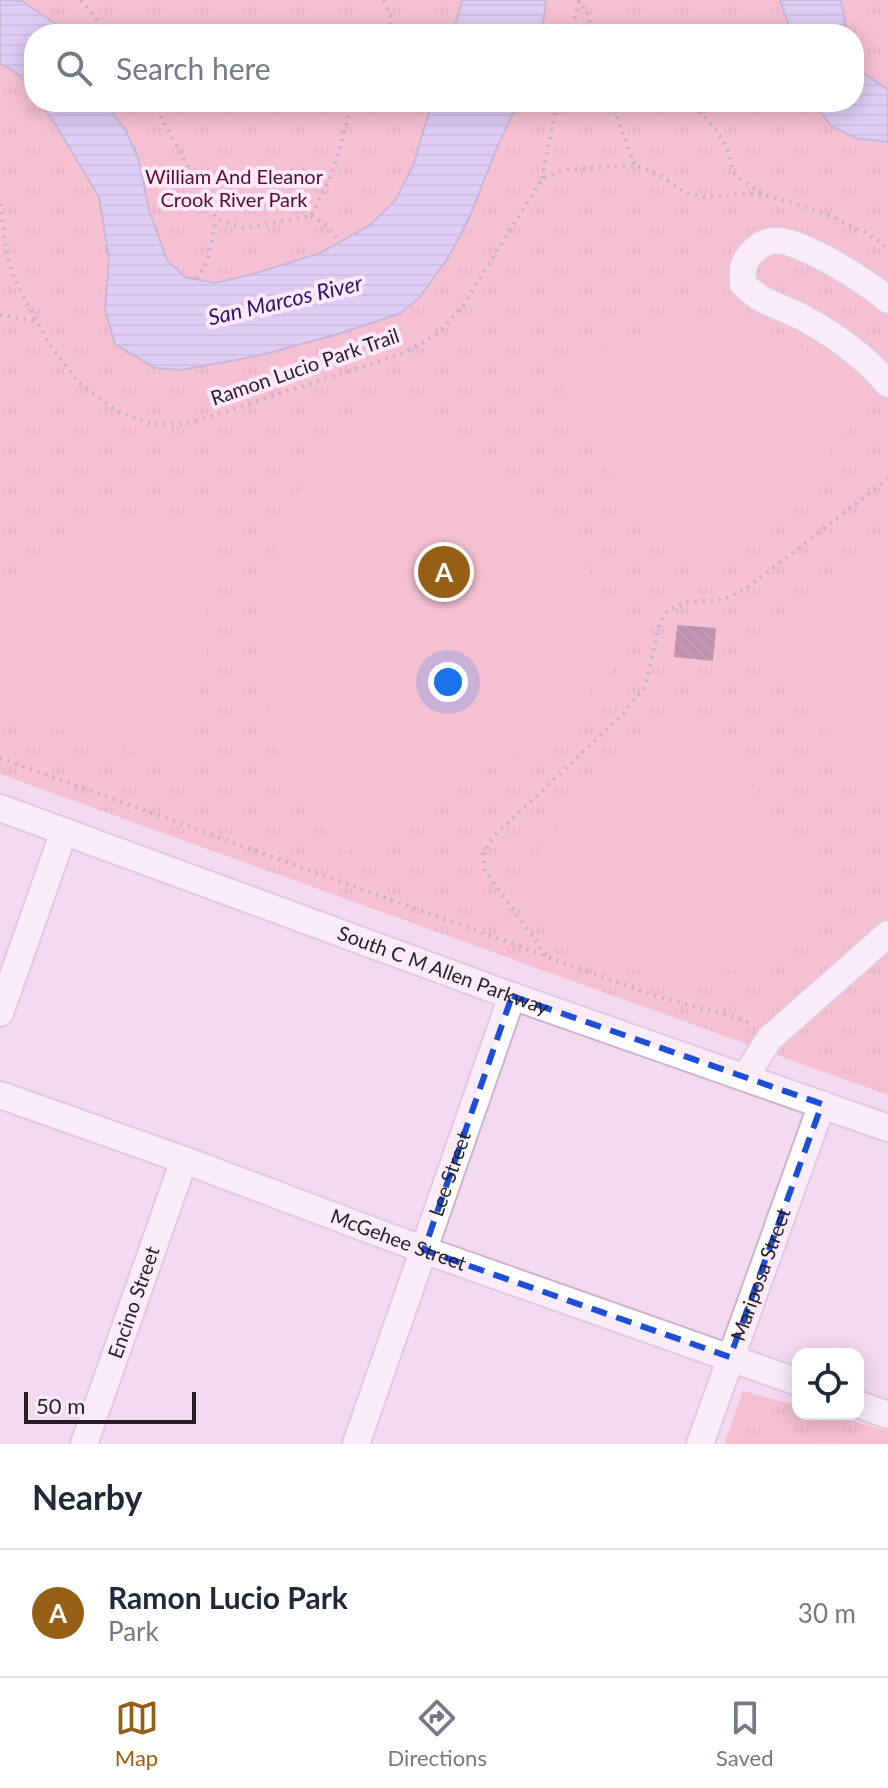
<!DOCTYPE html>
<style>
:root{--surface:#fff;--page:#f6f6f7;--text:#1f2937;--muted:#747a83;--line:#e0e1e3;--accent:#956016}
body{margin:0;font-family:Lato,sans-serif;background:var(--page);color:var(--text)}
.controls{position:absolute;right:24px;bottom:24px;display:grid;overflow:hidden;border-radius:16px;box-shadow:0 4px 20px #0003}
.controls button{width:72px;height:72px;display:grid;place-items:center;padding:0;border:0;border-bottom:2px solid var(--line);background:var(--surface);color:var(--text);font:40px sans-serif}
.scale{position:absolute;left:24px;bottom:20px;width:172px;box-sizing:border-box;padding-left:8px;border:4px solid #271d26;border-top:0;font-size:22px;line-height:28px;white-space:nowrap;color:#271d26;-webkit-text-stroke:6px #fee9fc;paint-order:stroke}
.you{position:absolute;left:448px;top:682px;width:28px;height:28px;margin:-20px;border:6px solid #fff;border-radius:50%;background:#1a73e8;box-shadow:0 0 0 12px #1a73e833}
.badge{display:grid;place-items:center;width:52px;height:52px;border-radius:50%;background:var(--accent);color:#fff;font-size:26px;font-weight:700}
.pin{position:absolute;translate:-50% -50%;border:4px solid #fff;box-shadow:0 2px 8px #0006}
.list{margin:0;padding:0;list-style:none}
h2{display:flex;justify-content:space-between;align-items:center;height:104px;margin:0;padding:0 32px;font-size:34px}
h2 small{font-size:26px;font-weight:400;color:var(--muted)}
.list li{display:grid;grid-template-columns:52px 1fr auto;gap:24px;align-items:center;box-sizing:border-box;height:128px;padding:0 32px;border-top:2px solid var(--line)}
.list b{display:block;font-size:30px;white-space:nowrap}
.list p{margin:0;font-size:26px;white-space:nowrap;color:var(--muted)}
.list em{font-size:26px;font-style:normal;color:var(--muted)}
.icon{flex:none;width:44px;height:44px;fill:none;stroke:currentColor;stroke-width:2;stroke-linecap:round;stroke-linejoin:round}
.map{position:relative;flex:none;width:888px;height:1444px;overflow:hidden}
.search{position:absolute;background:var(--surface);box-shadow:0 4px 20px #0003;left:24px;right:24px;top:24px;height:88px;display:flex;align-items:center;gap:20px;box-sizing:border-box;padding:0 28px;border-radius:32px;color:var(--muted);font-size:30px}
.sheet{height:232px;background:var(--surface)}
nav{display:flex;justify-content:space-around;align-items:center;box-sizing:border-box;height:112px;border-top:2px solid var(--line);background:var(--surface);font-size:22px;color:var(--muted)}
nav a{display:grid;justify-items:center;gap:4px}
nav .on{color:var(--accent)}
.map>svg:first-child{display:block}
</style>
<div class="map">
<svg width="888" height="1444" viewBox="0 0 888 1444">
<defs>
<pattern id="park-tufts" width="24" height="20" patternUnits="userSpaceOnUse" patternTransform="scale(2)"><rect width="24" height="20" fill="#f79fad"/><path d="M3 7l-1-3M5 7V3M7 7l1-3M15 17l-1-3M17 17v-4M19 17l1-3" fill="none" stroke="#d48895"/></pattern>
<pattern id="water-rules" width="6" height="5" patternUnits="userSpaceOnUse" patternTransform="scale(2)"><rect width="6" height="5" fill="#c3bbf9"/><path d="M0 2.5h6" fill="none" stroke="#a8a0d5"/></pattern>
<pattern id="building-back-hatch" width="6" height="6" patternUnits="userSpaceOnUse" patternTransform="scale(2)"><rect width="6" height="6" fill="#7e385d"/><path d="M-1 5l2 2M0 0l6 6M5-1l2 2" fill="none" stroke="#8b5270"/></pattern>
</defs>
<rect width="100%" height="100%" fill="#f4daf1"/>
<path fill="url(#park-tufts)" d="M18,0H462L453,34H64L60,26Z
M546,0H780L792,34H540L544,18Z
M841,0H888V90L855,66L854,34H847Z
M0,64C15,69 34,85 34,102H40L57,126L99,197L109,259L105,310L115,344L155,368L181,370L419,298L448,258L470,216L496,150L518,102H814L816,106L855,138L888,142V1095L0,774Z
M104,102H432L413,166L395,201L369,226L320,253L253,274L215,283L185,277L167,260L149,210L138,158L126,131Z
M743,1391L798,1406V1414H827L888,1431V1444H724Z"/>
<path fill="#f79fad" d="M709,320L766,332L811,354L841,375L869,403L781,509L712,564L683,561L624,496L557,380L613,344L662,326Z
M385,386L549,520L629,625L626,658L538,740L344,853L304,804L275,742L261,673L264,592L288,517L327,446Z
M150,516L214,520L194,738L182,760L167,763L0,710V587L1,585L54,546L111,521Z
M888,549V806L767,662L772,637L843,574Z
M672,726L698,729L754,788L832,908L781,947L743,968L699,975L652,973L593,958L549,929L508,892L610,764Z"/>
<path fill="url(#water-rules)" stroke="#948cba" stroke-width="2" d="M0,0L22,1L60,27L64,34H34V93C26,81 13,68 0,64Z
M462,0H546L544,18L540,34H453Z
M780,0H841L847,34H792Z
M854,64L855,67L888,90V142L855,138L831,126L816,106L814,102H854Z
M40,102H104L126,131L138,158L149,210L167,260L185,277L215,283L253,274L320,253L369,226L395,201L413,166L432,102H518L496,150L470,216L448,258L419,298L399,314L335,335L257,356L181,370L155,368L115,344L105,310L109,259L99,197L57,127Z"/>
<path fill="url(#building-back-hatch)" d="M677,625L716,628L713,661L674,657Z"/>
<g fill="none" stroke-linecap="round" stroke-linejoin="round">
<defs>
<g id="minor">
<path d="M888,300C868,283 797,236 772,241C760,243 748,254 744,265C742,270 743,278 743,284C763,305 785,307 809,321C839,338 866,358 888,384"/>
<path id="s1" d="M0,808L512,996L888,1128"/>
<path d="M0,1013L64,831"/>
<path d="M746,1076L769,1039L888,934"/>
<path id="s2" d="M0,1095L184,1160L424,1250L798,1382"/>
<path d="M858,1404L888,1415"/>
<path id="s3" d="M84,1444L184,1160"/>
<path id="s4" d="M356,1444L512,996"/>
<path id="s5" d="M700,1444L822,1104"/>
</g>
</defs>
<use href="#minor" stroke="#ccb3c9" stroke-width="30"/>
<path stroke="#8c7b8a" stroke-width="4" stroke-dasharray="2 6" stroke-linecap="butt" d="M81,0L108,34
M384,0L391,18L390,34
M571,34L579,1L588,15L593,34
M153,102L216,219L245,228L311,216L332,174L353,102
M611,102L635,165
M686,102C705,114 719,130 728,151C731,159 730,168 736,175C742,182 755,187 763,194
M542,178L557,102
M0,204L7,256L15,280L48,342L78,382L117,411L150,424H187L401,354L439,333L464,304L542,179L563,170L635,165L661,176L686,193L704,197L741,194L765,195L795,204L831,216L870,235L888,248
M311,216L325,224L340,242
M197,279L208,259L216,219
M0,315L37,321
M0,758L659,997L745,1020L751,1025
M546,955L485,871L483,853L494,836L620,717L645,687L660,622L668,610L686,602L722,600L744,590L888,479"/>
<use href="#minor" stroke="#fff" stroke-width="26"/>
</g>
<path d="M0 0H888V1444H0ZM512,996L822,1104L730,1357L424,1250Z" fill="#f4daf1" fill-opacity=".55" fill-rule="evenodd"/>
<path fill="none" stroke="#1d4ed8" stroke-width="6" stroke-dasharray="16 10" stroke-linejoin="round" d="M512,996L822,1104L730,1357L424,1250Z"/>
<g text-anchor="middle" stroke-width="8" stroke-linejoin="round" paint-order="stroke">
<g font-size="20" fill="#5b0d25" stroke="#fee9fc">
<text x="234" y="184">William And Eleanor<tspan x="234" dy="23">Crook River Park</tspan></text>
</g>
<g font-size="20" fill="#271d26" stroke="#fee9fc">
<text transform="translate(305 367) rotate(-19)" y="7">Ramon Lucio Park Trail</text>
<text dy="7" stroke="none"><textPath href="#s1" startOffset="472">South C M Allen Parkway</textPath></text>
<text dy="7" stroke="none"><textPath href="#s4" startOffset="286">Lee Street</textPath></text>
<text dy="7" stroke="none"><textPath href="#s2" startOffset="424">McGehee Street</textPath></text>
<text dy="7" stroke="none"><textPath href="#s5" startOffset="180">Mariposa Street</textPath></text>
<text dy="7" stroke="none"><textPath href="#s3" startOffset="150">Encino Street</textPath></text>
</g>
<g font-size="22" font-style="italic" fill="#2e1268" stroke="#fee9fc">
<text transform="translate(285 300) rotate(-13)" y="8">San Marcos River</text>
</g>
</g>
</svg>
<div class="controls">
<button><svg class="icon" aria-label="locate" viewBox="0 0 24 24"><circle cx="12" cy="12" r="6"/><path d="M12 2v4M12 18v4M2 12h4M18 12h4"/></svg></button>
</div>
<div class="scale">50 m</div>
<div class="you"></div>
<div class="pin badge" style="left:444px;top:572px">A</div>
<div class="search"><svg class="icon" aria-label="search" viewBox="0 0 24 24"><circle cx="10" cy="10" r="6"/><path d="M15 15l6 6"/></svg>Search here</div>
</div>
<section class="sheet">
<h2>Nearby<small></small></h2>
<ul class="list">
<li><span class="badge">A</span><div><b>Ramon Lucio Park</b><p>Park</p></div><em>30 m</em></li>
</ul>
</section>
<nav>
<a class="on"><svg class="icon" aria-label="map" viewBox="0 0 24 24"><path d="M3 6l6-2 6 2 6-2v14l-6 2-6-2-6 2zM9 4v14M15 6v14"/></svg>Map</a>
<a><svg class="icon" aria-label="directions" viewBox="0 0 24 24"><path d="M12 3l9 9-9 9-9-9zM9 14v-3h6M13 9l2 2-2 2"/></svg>Directions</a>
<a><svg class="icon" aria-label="saved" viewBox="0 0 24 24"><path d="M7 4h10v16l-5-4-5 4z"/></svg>Saved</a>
</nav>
